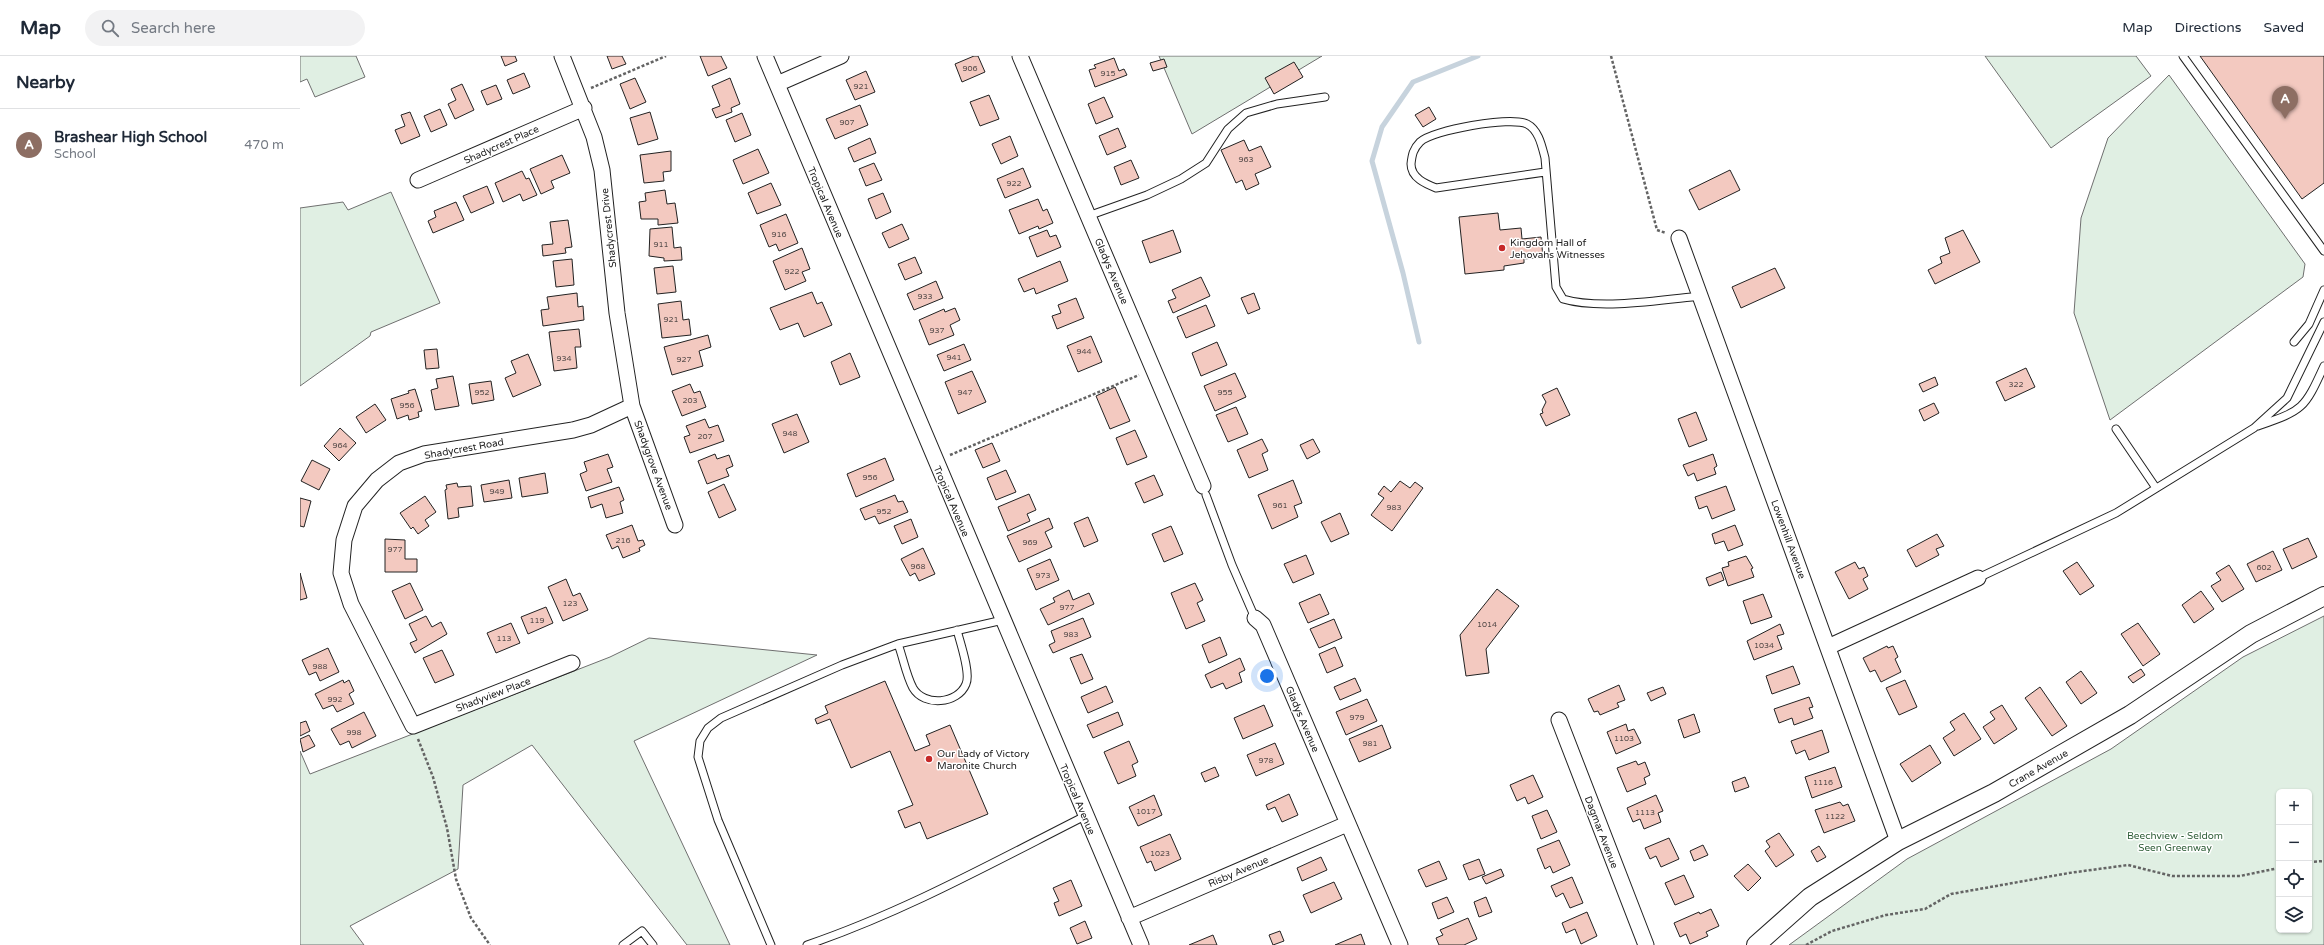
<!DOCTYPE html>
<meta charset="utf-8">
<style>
:root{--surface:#fff;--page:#f2f2f3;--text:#1f2937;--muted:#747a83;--line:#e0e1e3;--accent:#0f766e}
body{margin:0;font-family:"Varela Round",sans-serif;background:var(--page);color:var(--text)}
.controls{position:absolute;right:12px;bottom:12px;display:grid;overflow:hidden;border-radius:6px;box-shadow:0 1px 3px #0004}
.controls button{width:36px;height:36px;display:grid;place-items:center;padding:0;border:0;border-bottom:1px solid var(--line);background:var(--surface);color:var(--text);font:20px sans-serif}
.you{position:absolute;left:967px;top:620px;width:14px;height:14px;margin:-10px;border:3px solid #fff;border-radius:50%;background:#1a73e8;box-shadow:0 0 0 6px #1a73e833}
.badge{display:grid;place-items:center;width:26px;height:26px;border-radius:50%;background:var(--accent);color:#fff;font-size:13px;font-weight:700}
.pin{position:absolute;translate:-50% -33px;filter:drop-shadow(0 1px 2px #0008)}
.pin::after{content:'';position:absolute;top:21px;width:14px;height:12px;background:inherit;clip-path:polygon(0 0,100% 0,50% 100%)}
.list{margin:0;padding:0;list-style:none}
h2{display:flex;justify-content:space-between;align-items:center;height:52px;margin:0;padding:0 16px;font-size:17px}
h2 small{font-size:13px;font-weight:400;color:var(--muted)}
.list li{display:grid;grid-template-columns:26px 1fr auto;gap:12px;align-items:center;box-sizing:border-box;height:72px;padding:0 16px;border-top:1px solid var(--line)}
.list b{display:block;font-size:15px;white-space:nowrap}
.list p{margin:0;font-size:13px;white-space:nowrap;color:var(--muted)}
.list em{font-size:13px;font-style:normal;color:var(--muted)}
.icon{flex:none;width:22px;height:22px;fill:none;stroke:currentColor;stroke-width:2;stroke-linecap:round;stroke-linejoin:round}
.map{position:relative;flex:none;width:2024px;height:889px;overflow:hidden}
header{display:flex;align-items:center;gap:24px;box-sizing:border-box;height:56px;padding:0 20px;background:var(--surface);border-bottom:1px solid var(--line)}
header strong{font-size:19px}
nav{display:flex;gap:22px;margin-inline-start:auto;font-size:14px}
.search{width:280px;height:36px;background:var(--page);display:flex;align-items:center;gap:10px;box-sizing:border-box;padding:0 14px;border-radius:22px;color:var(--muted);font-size:15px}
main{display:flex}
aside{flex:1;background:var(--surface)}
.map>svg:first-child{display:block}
</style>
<header>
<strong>Map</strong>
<div class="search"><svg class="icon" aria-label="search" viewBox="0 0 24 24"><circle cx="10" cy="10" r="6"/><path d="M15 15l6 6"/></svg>Search here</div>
<nav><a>Map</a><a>Directions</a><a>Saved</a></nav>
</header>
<main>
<aside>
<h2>Nearby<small></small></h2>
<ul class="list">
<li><span class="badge" style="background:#8d6e63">A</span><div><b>Brashear High School</b><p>School</p></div><em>470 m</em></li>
</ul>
</aside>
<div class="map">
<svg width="2024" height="889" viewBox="0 0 2024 889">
<rect width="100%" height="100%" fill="#fff"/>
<path fill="#e0efe3" stroke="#6f6f6f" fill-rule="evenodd" d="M0,0H56L65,21L15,41L7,23L0,26Z
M859,0H1022L892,78Z
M1685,0H1836L1851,20L1751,92Z
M1869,19L2005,208L2003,221L1810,364L1774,257L1781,162L1808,82Z
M91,136L140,247L71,276L70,280L0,330V152L43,146L48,154Z
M2024,560V889H1489L1607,803L1811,693L1943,601ZM1979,736H2009V874H1979Z
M349,582L517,599L334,685L430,889H387L232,689L163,729L158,813L50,870L64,889H0V695L10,718L310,601Z"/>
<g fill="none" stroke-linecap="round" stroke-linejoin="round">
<path stroke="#c7d3dd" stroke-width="5" d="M1119,286L1103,217L1072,105L1082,71L1113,26L1178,0"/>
</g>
<path fill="#f3c9c0" stroke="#222" d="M201,0H215L217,5L205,10Z
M307,0H322L326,8L312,13Z
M400,0H421L427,12L408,20Z
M674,0H678L685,16L662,26L655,8Z
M1900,0H2024V127L2002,143Z
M814,2L819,15L824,13L827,19L795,31L789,14L796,12L794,9Z
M864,3L867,11L853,15L850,7Z
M994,6L1003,21L974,38L965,22Z
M566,15L575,36L555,44L546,24Z
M224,17L230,31L213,38L207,24Z
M335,22L346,46L330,53L320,28Z
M430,22L440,48L431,52L432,56L416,62L412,53L420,50L412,30Z
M162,28L174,54L155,63L148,48L156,44L151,33Z
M196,29L202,43L187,49L181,35Z
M689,39L699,63L680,70L670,46Z
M804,41L813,61L796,68L788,48Z
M560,49L568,69L535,83L526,63Z
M1129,51L1136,63L1123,71L1115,59Z
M140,53L147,69L131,76L124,60Z
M110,56L120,80L101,88L95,74L105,70L101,59Z
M350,56L358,83L338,89L330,62Z
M442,57L451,79L435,86L426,64Z
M818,72L826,91L807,99L799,80Z
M710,80L718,100L701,108L692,88Z
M570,82L576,97L554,106L548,92Z
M944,84L949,95L961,90L971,111L955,118L959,128L946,134L942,124L936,127L921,94Z
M458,93L469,117L443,128L433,104Z
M371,95V115L363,116L364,125L344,127L340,99Z
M262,99L270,117L251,125L254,132L241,138L230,113Z
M831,104L839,122L821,129L814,111Z
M574,107L582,124L566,130L559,113Z
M723,112L731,131L705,142L697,123Z
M1430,114L1440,134L1399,154L1389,134Z
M222,115L226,123L229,122L237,139L223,145L220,138L203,146L195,127Z
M471,127L481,149L457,158L448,137Z
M187,130L194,147L171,157L163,140Z
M365,134L367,148L375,147L378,167L358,169V163H341L339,146L346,145L345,137Z
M583,137L591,156L576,163L568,143Z
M738,143L743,155L747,153L753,167L739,173L738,170L719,178L709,154Z
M156,146L164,164L133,177L128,165L136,161L134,155Z
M1198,157L1200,174L1221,172L1222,183L1241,181L1243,201L1224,203V207L1204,210V214L1165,218L1159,161Z
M486,158L498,187L479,195L476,188L469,191L460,169Z
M268,164L272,191L265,192L266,197L243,200L242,189L253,188L250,166Z
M602,168L609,183L589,192L582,177Z
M372,171L374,192L381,191L382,204L364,205V202L349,200L350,173Z
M747,174L750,181L756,179L761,191L737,201L729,181Z
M873,174L881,196L850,207L842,185Z
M1663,174L1680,206L1635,228L1628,214L1642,207L1640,201L1650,197L1645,182Z
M502,192L510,213L502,216L506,225L485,234L473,205Z
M615,201L622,217L605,224L598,208Z
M272,203L274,229L256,231L253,205Z
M760,205L768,225L736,238L734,232L724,236L718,223Z
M373,210L376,236L357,238L354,212Z
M1475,212L1485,232L1441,252L1432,231Z
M901,221L910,240L873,257L868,245L876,242L872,234Z
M636,225L643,242L614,254L607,238Z
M512,236L517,248L522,246L532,269L504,281L498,267L480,274L470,252Z
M277,237L278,251L283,250L284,264L243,270L241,254L249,253L247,241Z
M954,237L960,253L948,258L941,242Z
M776,242L784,262L757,273L752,260L761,257L758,249Z
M381,245L383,264L389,263L391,279L362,282L358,248Z
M906,249L915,270L886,282L877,261Z
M655,252L660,264L650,269L654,279L629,289L619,264L644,253L645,256Z
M279,273L281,291H275L277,312L254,315L249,276Z
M408,279L411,291L399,295L403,310L372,319L364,291Z
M791,280L802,306L778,316L767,290Z
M917,286L927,309L901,320L892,297Z
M664,288L671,304L644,315L637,299Z
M137,293L139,312L126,313L124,294Z
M550,297L560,321L540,329L531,306Z
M228,298L241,329L213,341L205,322L216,317L211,305Z
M1726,312L1735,331L1705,345L1696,326Z
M672,315L686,346L658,358L645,326Z
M935,317L946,341L915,355L904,330Z
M153,320L159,350L135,354L131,334L138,332L136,323Z
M1635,321L1638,329L1623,336L1619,328Z
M191,325L194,344L172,348L169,328Z
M390,328L394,337L400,335L406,351L382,360L372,335Z
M815,331L830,365L810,373L796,340Z
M1257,332L1270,359L1246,370L1240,358L1243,357L1242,354L1246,346L1242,339Z
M115,333L122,355L118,356L119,361L109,364L108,359L97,363L91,343L109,337L108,335Z
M1634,347L1639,357L1624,365L1619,354Z
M75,348L86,364L66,377L56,361Z
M936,351L948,378L928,386L916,359Z
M1396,356L1407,384L1389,391L1378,363Z
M497,358L509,386L484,397L472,368Z
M405,363L409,372L418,369L424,385L390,397L384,381L390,379L386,370Z
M40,372L56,387L39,405L24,390Z
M835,374L847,401L827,409L816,382Z
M962,383L968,395L962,398L968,414L949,422L937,394Z
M1013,383L1020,396L1007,403L1000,389Z
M692,387L700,405L683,412L675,394Z
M308,398L313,411L307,413L312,426L286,435L280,418L287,415L284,406Z
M415,398L417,403L429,399L433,410L426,413L429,420L407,428L398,405Z
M1413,398L1417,410L1414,412L1416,418L1397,425L1394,417L1388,420L1383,409Z
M585,402L594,424L556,441L547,418Z
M12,404L30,413L19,434L1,425Z
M706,414L716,436L696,444L687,422Z
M245,417L248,437L222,441L219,422Z
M854,419L863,439L844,447L835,427Z
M209,424L212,442L184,446L181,429Z
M993,424L1002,447L994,450L998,461L972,473L958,439Z
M1100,425L1110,432L1115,426L1123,432L1092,475L1071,459L1084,442L1078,438L1084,430L1091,436Z
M157,427L158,431L171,430L173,450L158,452L159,461L148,463L145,434L147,433L146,429Z
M424,428L436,454L419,462L408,436Z
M1426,430L1435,454L1412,463L1407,450L1399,453L1395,441Z
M319,431L324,444L320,446L323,457L306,462L302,448L291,452L288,441Z
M729,438L736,454L727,458L730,465L708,475L698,451Z
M595,439L598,446L603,445L608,456L579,468L575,460L565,464L560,453Z
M125,440L136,456L125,464L129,470L118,478L113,471L111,473L100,457Z
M0,442L11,445L4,471L0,470Z
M1040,457L1049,478L1031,486L1021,466Z
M788,461L798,485L784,491L774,467Z
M749,462L753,472L745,476L752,491L719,506L707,480Z
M611,463L618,481L602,488L594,470Z
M332,469L338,485L343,484L345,489L339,492L340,495L323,502L318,490L312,493L306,479Z
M1435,469L1443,489L1428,495L1424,485L1415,488L1412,478Z
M871,470L883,498L864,506L852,478Z
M1637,478L1644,490L1636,493L1639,499L1616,511L1607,494Z
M2008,482L2017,501L1992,513L1983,493Z
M85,483L105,484V503H117V516H85Z
M623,492L635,518L619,525L615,517L610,520L601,503Z
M1973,495L1982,514L1956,526L1947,508Z
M1006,499L1014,518L993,527L984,508Z
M1446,500L1453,512L1451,513L1454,521L1428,530L1422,512L1429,510L1428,506Z
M750,503L759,524L736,534L727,513Z
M1555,506L1559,513L1564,511L1568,520L1563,523L1568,533L1549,543L1535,516Z
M1777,506L1794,530L1780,539L1763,515Z
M1929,509L1944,533L1922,546L1911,530L1921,524L1916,517Z
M1421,516L1424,524L1409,530L1406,522Z
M0,517L7,542L0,544Z
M266,523L273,540L280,537L288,554L263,565L248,531Z
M110,527L123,554L105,563L92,535Z
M895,527L903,544L897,547L905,565L886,573L871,537Z
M1197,533L1219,550L1186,593L1189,617L1166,620L1160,579Z
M769,534L773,544L789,537L794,548L748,569L740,553L755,546L753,542Z
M1901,535L1914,553L1894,567L1882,549Z
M1020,538L1029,558L1008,567L999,547Z
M1463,538L1472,561L1451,568L1443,545Z
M246,551L253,567L228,578L221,561Z
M126,560L132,571L141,566L147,578L115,597L110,587L117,584L109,568Z
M783,562L791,581L753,597L749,589L755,586L751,575Z
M1034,563L1042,582L1019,592L1010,573Z
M211,567L220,587L196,597L187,577Z
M1838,567L1860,598L1843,610L1821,578Z
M1480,568L1484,578L1477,580L1482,593L1454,604L1447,585Z
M920,581L927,599L909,607L902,589Z
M1587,590L1588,592L1593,590L1598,601L1595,603L1601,616L1581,626L1575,614L1570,616L1563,602Z
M1035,591L1043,610L1027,617L1019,598Z
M28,592L39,616L20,625L16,616L9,619L2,604Z
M142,594L154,619L135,627L123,602Z
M782,598L793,623L781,628L770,602Z
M940,602L945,614L939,617L942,626L926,633L923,627L911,632L905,619Z
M1493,610L1500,628L1472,638L1466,620Z
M1841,613L1845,619L1833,627L1828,621Z
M1781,615L1797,637L1781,648L1766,626Z
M1055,622L1061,635L1040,644L1034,631Z
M43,624L44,627L49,624L54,635L49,638L54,648L37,656L33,649L23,653L15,638Z
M1605,624L1617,651L1599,659L1586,632Z
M585,625L615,695L630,689L626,679L650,669L688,758L627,783L620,766L605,772L598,755L613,749L590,695L551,712L530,663L517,668L515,663L528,657L525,650Z
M1319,629L1325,644L1317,647L1319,651L1300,659L1298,655L1294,656L1288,643Z
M806,630L813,646L788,657L781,641Z
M1363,631L1366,638L1351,645L1347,637Z
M1740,631L1767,670L1752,680L1725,642Z
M1509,641L1513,651L1509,652L1513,662L1494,669L1492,662L1479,667L1474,653Z
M1067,643L1077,665L1046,679L1036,656Z
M964,649L973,670L943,683L934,662Z
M1702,649L1717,673L1694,688L1683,671L1695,663L1690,656Z
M64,656L76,680L52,692L49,685L40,689L31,673Z
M818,656L823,669L793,682L787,669Z
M1664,657L1681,683L1654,700L1643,682L1655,674L1650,666Z
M1394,658L1400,676L1384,682L1378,664Z
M6,665L10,675L0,680V667Z
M1326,668L1328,675L1334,673L1341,687L1316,698L1307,676Z
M1082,669L1091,692L1059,706L1049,683Z
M1522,674L1529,696L1509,704L1505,694L1496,698L1491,685Z
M9,679L15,690L3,696L0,683Z
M829,685L838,706L832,709L836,720L818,728L804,696Z
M975,687L984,708L956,720L947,699Z
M1630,689L1641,707L1612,726L1600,708Z
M1336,705L1338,709L1345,706L1350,719L1344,722L1346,728L1327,736L1317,712Z
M915,711L919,720L905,726L901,717Z
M1535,711L1542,731L1512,742L1505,721Z
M1233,719L1243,741L1228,748L1225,741L1217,745L1210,729Z
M1445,721L1449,731L1435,736L1432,726Z
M989,738L998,759L982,766L975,751L968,754L966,749Z
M854,739L862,759L838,770L829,751Z
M1356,739L1363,755L1358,757L1361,766L1344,773L1340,763L1333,766L1327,752Z
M1540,746L1543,750L1548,748L1555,765L1524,777L1515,754Z
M1247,754L1257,776L1241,783L1232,760Z
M1479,777L1494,799L1476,811L1465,795L1470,791L1466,785Z
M870,778L881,803L855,815L851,805L847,807L840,791Z
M1369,782L1379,803L1361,811L1356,800L1350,803L1345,792Z
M1259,784L1270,809L1253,817L1250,810L1245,813L1237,793Z
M1403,789L1408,799L1394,805L1390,795Z
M1519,790L1526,801L1517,806L1511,795Z
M1021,801L1027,814L1002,825L997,812Z
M1179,803L1185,818L1169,824L1163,809Z
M1139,805L1147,823L1126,831L1118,814Z
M1448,808L1461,822L1448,835L1434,820Z
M1201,813L1204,820L1186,828L1182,821Z
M1384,819L1394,841L1375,849L1365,827Z
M1272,821L1283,847L1270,852L1263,837L1256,841L1251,830Z
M771,824L782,850L759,860L754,847L759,845L753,832Z
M1034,826L1042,843L1011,857L1003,839Z
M1147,841L1154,856L1138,863L1132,847Z
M1186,841L1192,856L1179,861L1174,846Z
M1411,853L1419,870L1406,876L1408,880L1390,888L1386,878L1380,881L1374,867L1399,856L1400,858Z
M1287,856L1297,880L1281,888L1275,873L1266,877L1262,867Z
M1168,862L1177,883L1164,889H1139L1136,882L1143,879L1140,874Z
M785,865L792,882L777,888L770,872Z
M980,875L984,885L973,889L969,879Z
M1061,878L1065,889H1035Z
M913,879L917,889H889Z"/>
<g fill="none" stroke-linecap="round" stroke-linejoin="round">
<defs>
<path id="service" d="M1883,0L2024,195
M1245,116L1136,132C1126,128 1111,122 1111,108C1112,99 1113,93 1120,86C1132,74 1211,60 1227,68C1239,74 1242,91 1245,102L1256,231L1263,243C1300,254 1361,244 1400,240
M788,160L847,139L881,123L906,107L928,73L946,57L977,48L1025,41
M1994,286L2009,268L2024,234
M1958,370C2003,354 2004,354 2024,310
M1816,373L1856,432
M906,439L932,509L955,562
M1678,522L1816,457L1954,372L1987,342L2024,266
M598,588C603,601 606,619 613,632C624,651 658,648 666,628C671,617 660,586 657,574
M323,889L342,875L353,889
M471,889L418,764L398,701L400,685L408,672L421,662L542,609L598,588L703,564
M507,889C604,856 694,806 785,760"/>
<path id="minor" d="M262,0L294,81L302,114L317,257L332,350L375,469
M465,0L841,889
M720,0L903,430
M477,28L541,0
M118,124L284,52
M1379,182L1598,785
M955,562L963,569L1100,889
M1528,591L1678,522
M272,607L113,670L51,548L41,517L44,484L55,450L77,424L99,407L124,398L273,374L291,369L332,350
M1259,664L1346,889
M829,862L1047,768"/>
<path id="tertiary" d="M1456,889L1510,841L1598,785L1694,737L1830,659L1951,578L2024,540"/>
</defs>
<use href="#service" stroke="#222" stroke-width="9"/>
<use href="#minor" stroke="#222" stroke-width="17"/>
<use href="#tertiary" stroke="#222" stroke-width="20"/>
<path stroke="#646464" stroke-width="2.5" stroke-dasharray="3 2" stroke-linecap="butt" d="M1311,0L1357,174L1366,177
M291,32L366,0
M650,399L839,319
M118,683L133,721L147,772L156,823L171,862L190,889
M2009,806L2024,805
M1506,889L1532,875L1586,859L1625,853L1651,838L1769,817L1828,809L1872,820H1940L1979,812"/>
<use href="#service" stroke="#fff" stroke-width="7"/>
<use href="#minor" stroke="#fff" stroke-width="15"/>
<use href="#tertiary" stroke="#fff" stroke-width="18"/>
</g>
<g fill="#c62828" stroke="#fff" stroke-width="1.5">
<circle cx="1202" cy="192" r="4"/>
<circle cx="629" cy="703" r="4"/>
</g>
<g text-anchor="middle" stroke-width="3" stroke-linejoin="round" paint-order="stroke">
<g font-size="8" fill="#564c4a">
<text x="670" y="15">906</text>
<text x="808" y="20">915</text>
<text x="561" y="33">921</text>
<text x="547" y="69">907</text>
<text x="946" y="106">963</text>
<text x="714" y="130">922</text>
<text x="479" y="181">916</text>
<text x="361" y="191">911</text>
<text x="492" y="218">922</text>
<text x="625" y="243">933</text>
<text x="371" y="266">921</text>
<text x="637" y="277">937</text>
<text x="784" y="298">944</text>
<text x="654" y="304">941</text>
<text x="264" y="305">934</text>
<text x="384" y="306">927</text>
<text x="1716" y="331">322</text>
<text x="182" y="339">952</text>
<text x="665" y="339">947</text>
<text x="925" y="339">955</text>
<text x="390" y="347">203</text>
<text x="107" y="352">956</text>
<text x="490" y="380">948</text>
<text x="405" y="383">207</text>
<text x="40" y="392">964</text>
<text x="570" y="424">956</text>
<text x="197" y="438">949</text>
<text x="980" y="452">961</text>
<text x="1094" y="454">983</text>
<text x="584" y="458">952</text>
<text x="323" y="487">216</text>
<text x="730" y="489">969</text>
<text x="95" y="496">977</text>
<text x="618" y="513">968</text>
<text x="1964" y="514">602</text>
<text x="743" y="522">973</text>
<text x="270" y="550">123</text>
<text x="767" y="554">977</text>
<text x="237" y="567">119</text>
<text x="1187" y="571">1014</text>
<text x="771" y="581">983</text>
<text x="204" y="585">113</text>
<text x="1464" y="592">1034</text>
<text x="20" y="613">988</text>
<text x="35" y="646">992</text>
<text x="1057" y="664">979</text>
<text x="54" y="679">998</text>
<text x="1324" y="685">1103</text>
<text x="1070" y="690">981</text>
<text x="966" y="707">978</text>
<text x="1523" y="729">1116</text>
<text x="846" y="758">1017</text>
<text x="1345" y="759">1113</text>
<text x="1535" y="763">1122</text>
<text x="860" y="800">1023</text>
</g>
<g font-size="10" fill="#222" stroke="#fff">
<text transform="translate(201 88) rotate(-24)" y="4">Shadycrest Place</text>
<text transform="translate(526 146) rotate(67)" y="4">Tropical Avenue</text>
<text transform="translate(308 172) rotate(-96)" y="4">Shadycrest Drive</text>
<text transform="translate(812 215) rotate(67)" y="4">Gladys Avenue</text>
<text transform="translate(164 392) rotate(-10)" y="4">Shadycrest Road</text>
<text transform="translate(354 409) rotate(70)" y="4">Shadygrove Avenue</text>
<text transform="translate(652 445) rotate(67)" y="4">Tropical Avenue</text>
<text transform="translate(1489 483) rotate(70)" y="4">Lowenhill Avenue</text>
<text transform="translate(193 638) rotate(-21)" y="4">Shadyview Place</text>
<text transform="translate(1003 663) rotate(67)" y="4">Gladys Avenue</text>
<text transform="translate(1738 712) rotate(-30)" y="4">Crane Avenue</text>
<text transform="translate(778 743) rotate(67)" y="4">Tropical Avenue</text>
<text transform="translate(1302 776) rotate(69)" y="4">Dagmar Avenue</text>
<text transform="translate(938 815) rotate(-23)" y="4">Risby Avenue</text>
</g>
<g font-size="10" fill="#222" stroke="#fff" text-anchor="start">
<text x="1210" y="190">Kingdom Hall of<tspan x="1210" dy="12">Jehovahs Witnesses</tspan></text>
<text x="637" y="701">Our Lady of Victory<tspan x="637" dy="12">Maronite Church</tspan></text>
</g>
<g font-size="10" fill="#2f5e38" stroke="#fff">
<text x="1875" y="783">Beechview - Seldom<tspan x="1875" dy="12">Seen Greenway</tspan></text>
</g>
</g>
</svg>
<div class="controls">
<button>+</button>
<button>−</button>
<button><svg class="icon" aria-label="locate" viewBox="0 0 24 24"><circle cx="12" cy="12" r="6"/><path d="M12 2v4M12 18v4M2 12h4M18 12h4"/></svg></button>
<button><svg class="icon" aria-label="layers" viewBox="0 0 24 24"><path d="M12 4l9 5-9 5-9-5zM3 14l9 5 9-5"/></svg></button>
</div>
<div class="you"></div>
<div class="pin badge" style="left:1985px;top:63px;background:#8d6e63">A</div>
</div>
</main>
